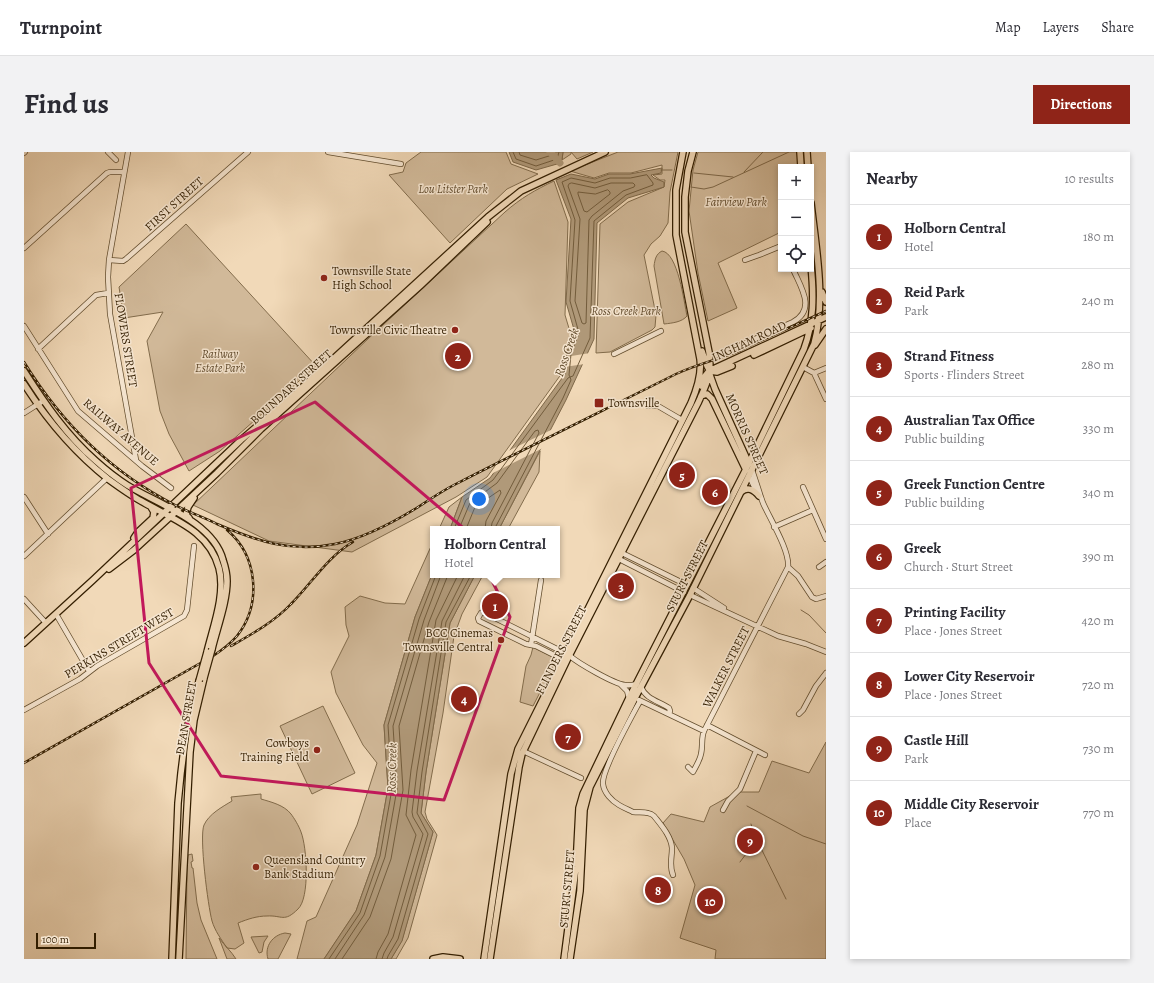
<!DOCTYPE html>
<meta charset="utf-8">
<style>
:root{--surface:#fff;--page:#f2f2f3;--text:#2b2b33;--muted:#7c7c81;--line:#e1e1e2;--accent:#8f2418}
body{margin:0;font-family:Alegreya,serif;background:var(--page);color:var(--text)}
.controls{position:absolute;right:12px;top:12px;display:grid;overflow:hidden;border-radius:0px;box-shadow:0 2px 6px #0003}
.controls button{width:36px;height:36px;display:grid;place-items:center;padding:0;border:0;border-bottom:1px solid var(--line);background:var(--surface);color:var(--text);font:20px sans-serif}
.scale{position:absolute;left:12px;bottom:10px;width:60px;box-sizing:border-box;padding-left:4px;border:2px solid #331e00;border-top:0;font-size:11px;line-height:14px;white-space:nowrap;color:#331e00;-webkit-text-stroke:3px #f6e6d1;paint-order:stroke}
.you{position:absolute;left:455px;top:347px;width:14px;height:14px;margin:-10px;border:3px solid #fff;border-radius:50%;background:#1a73e8;box-shadow:0 0 0 6px #1a73e833}
.badge{display:grid;place-items:center;width:26px;height:26px;border-radius:50%;background:var(--accent);color:#fff;font-size:13px;font-weight:700}
.pin{position:absolute;translate:-50% -50%;border:2px solid #fff;box-shadow:0 1px 4px #0006}
.popup{position:absolute;left:406px;top:374px;width:130px;height:52px;box-sizing:border-box;display:grid;place-content:center;border-radius:0px;background:var(--surface);filter:drop-shadow(0 1px 3px #0005);font-size:13px;white-space:nowrap;color:var(--muted)}
.popup b{font-size:15px;color:var(--text)}
.popup::after{content:'';position:absolute;left:50%;top:100%;margin-left:-8px;border:8px solid transparent;border-top-color:var(--surface)}
.list{margin:0;padding:0;list-style:none}
h2{display:flex;justify-content:space-between;align-items:center;height:52px;margin:0;padding:0 16px;font-size:17px}
h2 small{font-size:13px;font-weight:400;color:var(--muted)}
.list li{display:grid;grid-template-columns:26px 1fr auto;gap:12px;align-items:center;box-sizing:border-box;height:64px;padding:0 16px;border-top:1px solid var(--line)}
.list b{display:block;font-size:15px;white-space:nowrap}
.list p{margin:0;font-size:13px;white-space:nowrap;color:var(--muted)}
.list em{font-size:13px;font-style:normal;color:var(--muted)}
.icon{flex:none;width:22px;height:22px;fill:none;stroke:currentColor;stroke-width:2;stroke-linecap:round;stroke-linejoin:round}
.map{position:relative;flex:none;width:802px;height:807px;overflow:hidden;border-radius:0px}
header{display:flex;align-items:center;gap:24px;box-sizing:border-box;height:56px;padding:0 20px;background:var(--surface);border-bottom:1px solid var(--line)}
header strong{font-size:19px}
nav{display:flex;gap:22px;margin-inline-start:auto;font-size:14px}
.intro{display:flex;align-items:center;justify-content:space-between;box-sizing:border-box;height:96px;padding:0 24px}
h1{margin:0;font-size:28px}
.button{padding:10px 18px;border-radius:0px;background:var(--accent);color:#fff;font-size:14px;font-weight:700}
main{display:flex;gap:24px;padding:0 24px}
aside{flex:1;background:var(--surface);border-radius:0px;box-shadow:0 2px 6px #0003}
.map>svg:first-child{display:block}
</style>
<header>
<strong>Turnpoint</strong>
<nav><a>Map</a><a>Layers</a><a>Share</a></nav>
</header>
<div class="intro"><h1>Find us</h1><a class="button">Directions</a></div>
<main>
<div class="map">
<svg width="802" height="807" viewBox="0 0 802 807">
<rect width="100%" height="100%" fill="#f1d9b8"/>
<filter id="stains"><feTurbulence type="fractalNoise" baseFrequency=".005" numOctaves="4"/><feColorMatrix values="0 0 0 0 .2 0 0 0 0 .09 0 0 0 0 .02 0 0 0 .5 -.17"/></filter>
<radialGradient id="worn" r=".72"><stop offset=".6" stop-color="#630" stop-opacity="0"/><stop offset="1" stop-color="#630" stop-opacity=".3"/></radialGradient>
<path fill="#d1b999" stroke="#826c4c" d="M397,0H482L487,12L514,22L483,37L426,91L365,23L379,20L382,11Z
M539,0H569L553,7L547,0V2L538,8Z
M594,0H654L646,40L644,71L636,84L627,92L620,103L632,163L631,175L628,178L586,200L572,201L576,72L604,50L640,35L641,28H636L629,23L638,22V13L607,21H585L570,26L546,19Z
M674,0H773L775,15H757V80L694,111L713,156L684,169L674,121L665,59L669,18Z
M530,29L544,70L541,163L547,183L538,221L463,325L432,345L328,400L245,389L169,353L345,186L481,60C497,46 511,38 530,29Z
M162,72L292,214L196,299L165,319L145,282L136,259L123,189L139,160L100,166L95,135Z
M638,99C654,101 660,150 663,164C658,170 649,171 640,172L630,114C631,107 632,102 638,99Z
M516,299L515,320L484,377H475Z
M438,345L426,377H415L425,355Z
M409,390V420L391,465L360,573L364,636L352,703L332,759L300,807H273L283,769L292,765L333,673L353,611L339,593L312,541L307,520L325,484L322,473L321,455L336,444L361,451L381,452Z
M451,423H459L438,462L430,484L419,561L401,660L403,667L413,683L384,786L372,807H367L378,788L409,680L397,661L402,620L426,471Z
M509,495L533,507L509,554L496,550L502,514L507,503Z
M299,554L331,621L288,642L256,574Z
M802,590V807H691L692,798L656,786L671,733L660,707L639,671L647,662L680,670L686,655L713,640H735L748,609L785,621Z
M237,642V647C247,650 260,653 267,662C270,666 275,674 277,680C283,695 286,746 274,757C260,771 258,763 243,764C233,764 224,767 214,771L220,791L211,797L203,796C197,787 191,779 188,769C184,754 175,685 180,673C185,662 198,655 208,649L207,645Z
M168,702L169,709L167,710L168,716H169L173,751L177,768L193,807H162L163,713L164,703Z
M261,781L267,782L254,807H244C240,794 249,783 261,781Z
M244,784L240,790L238,800L235,801L227,785Z
M195,786C201,794 207,799 212,807H203Z"/>
<path fill="#b09979" stroke="#7e6849" d="M485,0H539L538,8L533,12L512,18L489,10Z
M638,16L637,21L627,23L630,26L640,30V35L604,46L573,71L570,187L542,248L475,377H426L438,345L466,326L541,222L543,201L551,181L542,150L547,67L532,28L547,22L571,27L585,22H606Z
M409,420V423H451L426,471L402,620L397,661L409,680L378,789L367,807H300L332,759L352,703L364,636L360,573L391,465Z"/>
<path fill="#f1d9b8" d="M566,201L561,212L540,215L541,205Z
M529,277L519,296L467,322L482,300Z"/>
<g fill="none" stroke-linecap="round" stroke-linejoin="round">
<path stroke="#725c3c" stroke-width="1" d="M489,0L492,7L512,14L533,7L535,0
M495,0L496,3L512,8L528,3L530,0
M623,23L629,31V33L602,43L570,69L566,186L549,224L546,225L545,223L547,202L555,181L546,149L551,68L538,30L547,26L571,31L586,26H606Z
M548,31L571,36L587,31H609L611,33L610,35L599,39L568,64L565,68L562,171L560,172L558,171L551,149L556,67L544,34L545,32Z
M584,38L586,40V42L563,60L560,59L554,42V40L571,42Z
M430,377L442,348L469,328L544,226L546,225L547,228L539,246L472,374V377
M435,377L446,351L473,331L511,279L514,278L515,281L468,371L467,377
M442,377L451,355L476,338L477,341L462,369L461,377
M305,807L336,761L356,704L368,637L364,573L395,467L412,423
M311,807L340,763L361,705L373,637L369,574L400,468L417,423
M318,807L346,765L367,707L379,638L375,574L405,470L424,423
M352,807L354,800L364,782L392,683L382,663L387,618L412,468L434,423
M358,807L360,801L369,785L399,682L389,665L388,660L393,619L418,469L441,423
M363,807L364,804L374,787L404,682L393,661L398,620L422,470L447,423"/>
<path stroke="#7e6849" stroke-width="1" d="M637,18H648
M720,20L739,0
M670,21L709,25
M667,35L680,37L689,35L765,0
M777,458L785,463L802,481
M723,654L779,684L802,692
M727,672L731,684L762,747
M716,710L725,698L731,685"/>
<path stroke="#b09979" stroke-width="7" d="M526,0L536,11"/>
<defs>
<path id="minor" d="M84,0L92,8
M104,0L85,108L84,125L86,162L112,308
M304,0L377,12
M0,1L1,0
M0,96L83,21L86,20H100
M85,108L99,109L102,107L224,0
M721,108L735,103L757,94
M0,174L54,259L118,314L147,336
M14,197L72,143L84,141
M590,202L637,179
M697,202L769,170C793,157 776,134 769,117
M779,215L790,221L802,216
M790,221L802,247
M624,254H634L658,268
M0,261L19,249
M725,324L733,341
M779,335L802,387
M0,345L24,382
M750,375L789,358
M598,401L663,433
M0,404L83,326
M595,407L660,440
M764,415L774,424L788,445L792,447L802,444
M795,415L802,410
M669,436L700,456
M666,443L754,484L782,492L802,500
M0,447L22,471
M32,462L65,519
M507,493L517,428
M546,504C554,511 590,532 601,533C605,534 609,533 613,532
M538,507L512,494L502,492L455,469L454,466L457,461L459,460L541,501
M597,533L603,539L605,546
M617,535C622,547 634,549 645,556L646,559L645,562
M615,548L680,579
M616,549C608,564 577,619 579,632C580,641 588,649 595,653C600,656 605,658 609,660C616,661 625,659 630,664C637,673 647,684 648,696C648,706 645,714 649,723
M0,558L56,527L73,514L160,464L163,458L170,394
M775,562L779,558L792,534L802,521
M683,573L741,603
M499,599L557,626
M664,615L669,620C672,614 676,608 677,602C679,594 677,586 680,579L764,415C766,399 746,367 739,351C735,340 732,329 728,318
M699,658L704,649L716,637L732,599"/>
<path id="major" d="M776,0L777,15
M783,0L784,15
M798,140L802,150
M791,193L802,177
M678,199L683,214L686,219
M730,203L787,176
M0,219C21,252 43,284 72,309C82,318 92,326 103,333C134,352 189,370 199,408C201,414 203,422 203,429C203,450 193,476 188,497
M686,219L693,220L708,214
M686,223L691,237L725,312
M0,232C23,268 51,301 84,327C95,335 106,343 117,349C148,367 185,378 195,416C202,442 189,475 183,500
M677,234L681,224L685,219L802,165
M677,244L683,242L688,247L722,318
M717,340C724,334 730,338 735,344
M165,366L162,363L164,355L170,346
M110,386L114,380L129,366L130,360L127,355
M85,417L110,398L146,365L193,321L237,277L396,134L463,70
M0,491L69,428L217,288L272,241L464,65L497,39L581,0
M148,807L154,651L157,621L162,581L175,529
M155,807L166,600L170,568L180,526
M409,807L419,805L436,807
M460,807L487,622L494,597L667,251C673,237 678,222 676,207L652,83V38L659,0
M466,807L495,615L498,602L543,508L674,251C683,231 688,223 685,200L661,80V45L664,19L669,0
M540,807L552,715L555,656L559,642L605,546L722,317L780,197C790,170 790,143 787,114
M546,807L556,739L560,658L566,635L611,546L666,443L790,192C802,148 792,96 787,51"/>
</defs>
<use href="#minor" stroke="#624d2e" stroke-width="6"/>
<use href="#major" stroke="#331e00" stroke-width="8"/>
<use href="#minor" stroke="#f6e6d1" stroke-width="4.5"/>
<use href="#major" stroke="#f1d9b8" stroke-width="5.5"/>
<defs>
<path id="rail" d="M712,200L802,159
M0,210C37,270 88,321 151,353C164,360 179,365 193,372C233,389 266,401 311,392C337,387 368,371 391,357C404,349 416,340 430,333C504,295 578,259 652,222C673,212 696,207 717,198
M207,494C228,482 250,470 267,452C288,431 303,405 329,390
M0,611L189,504C198,498 206,492 213,484C238,452 234,404 203,378"/>
</defs>
<use href="#rail" stroke="#331e00" stroke-width="2.5"/>
<use href="#rail" stroke="#f6e6d1" stroke-width="1" stroke-dasharray="3" stroke-linecap="butt"/>
<defs>
<path id="major-bridge" d="M180,526L188,497
M175,529L183,500"/>
</defs>
<use href="#major-bridge" stroke="#331e00" stroke-width="8" stroke-linecap="butt"/>
<use href="#major-bridge" stroke="#f1d9b8" stroke-width="5.5"/>
</g>
<path fill="none" stroke="#c2185b" stroke-width="3" stroke-linejoin="round" d="M291,250L444,380L486,465L420,648L197,624L125,511L107,336Z"/>
<g fill="#8f2418" stroke="#f6e6d1" stroke-width="1.5">
<circle cx="300" cy="126" r="4"/>
<circle cx="431" cy="178" r="4"/>
<rect x="570" y="246" width="10" height="10" rx="2"/>
<circle cx="477" cy="488" r="4"/>
<circle cx="293" cy="598" r="4"/>
<circle cx="232" cy="715" r="4"/>
</g>
<g text-anchor="middle" stroke-width="3" stroke-linejoin="round" paint-order="stroke">
<g font-size="12" font-style="italic" fill="#624c2e" stroke="#f6e6d1">
<text x="429" y="41">Lou Litster Park</text>
<text x="712" y="54">Fairview Park</text>
<text x="602" y="163">Ross Creek Park</text>
<text x="196" y="206">Railway<tspan x="196" dy="14">Estate Park</tspan></text>
</g>
<g font-size="12" fill="#331e00" stroke="#f6e6d1">
<text transform="translate(150 52) rotate(-42)" y="4">FIRST STREET</text>
<text transform="translate(102 188) rotate(81)" y="4">FLOWERS STREET</text>
<text transform="translate(725 189) rotate(-25)" y="4">INGHAM ROAD</text>
<text transform="translate(267 235) rotate(-42)" y="4">BOUNDARY STREET</text>
<text transform="translate(97 280) rotate(41)" y="4">RAILWAY AVENUE</text>
<text transform="translate(723 282) rotate(66)" y="4">MORRIS STREET</text>
<text transform="translate(663 424) rotate(-63)" y="4">STURT STREET</text>
<text transform="translate(95 491) rotate(-31)" y="4">PERKINS STREET WEST</text>
<text transform="translate(537 498) rotate(-63)" y="4">FLINDERS STREET</text>
<text transform="translate(702 515) rotate(-63)" y="4">WALKER STREET</text>
<text transform="translate(162 566) rotate(-80)" y="4">DEAN STREET</text>
<text transform="translate(543 737) rotate(-85)" y="4">STURT STREET</text>
</g>
<g font-size="12" fill="#331e00" stroke="#f6e6d1" text-anchor="start">
<text x="308" y="123">Townsville State<tspan x="308" dy="14">High School</tspan></text>
<text x="423" y="182" text-anchor="end">Townsville Civic Theatre</text>
<text x="584" y="255">Townsville</text>
<text x="469" y="485" text-anchor="end">BCC Cinemas<tspan x="469" dy="14">Townsville Central</tspan></text>
<text x="285" y="595" text-anchor="end">Cowboys<tspan x="285" dy="14">Training Field</tspan></text>
<text x="240" y="712">Queensland Country<tspan x="240" dy="14">Bank Stadium</tspan></text>
</g>
<g font-size="13" font-style="italic" fill="#5f492a" stroke="#f6e6d1">
<text transform="translate(542 200) rotate(-71)" y="5">Ross Creek</text>
<text transform="translate(367 616) rotate(-89)" y="5">Ross Creek</text>
</g>
</g>
<rect width="100%" height="100%" filter="url(#stains)"/>
<rect width="100%" height="100%" fill="url(#worn)"/>
</svg>
<div class="controls">
<button>+</button>
<button>−</button>
<button><svg class="icon" aria-label="locate" viewBox="0 0 24 24"><circle cx="12" cy="12" r="6"/><path d="M12 2v4M12 18v4M2 12h4M18 12h4"/></svg></button>
</div>
<div class="scale">100 m</div>
<div class="you"></div>
<div class="pin badge" style="left:471px;top:454px">1</div>
<div class="popup"><b>Holborn Central</b>Hotel</div>
<div class="pin badge" style="left:434px;top:204px">2</div>
<div class="pin badge" style="left:597px;top:434px">3</div>
<div class="pin badge" style="left:440px;top:547px">4</div>
<div class="pin badge" style="left:658px;top:323px">5</div>
<div class="pin badge" style="left:691px;top:340px">6</div>
<div class="pin badge" style="left:544px;top:585px">7</div>
<div class="pin badge" style="left:634px;top:738px">8</div>
<div class="pin badge" style="left:726px;top:689px">9</div>
<div class="pin badge" style="left:686px;top:749px">10</div>
</div>
<aside>
<h2>Nearby<small>10 results</small></h2>
<ul class="list">
<li><span class="badge">1</span><div><b>Holborn Central</b><p>Hotel</p></div><em>180 m</em></li>
<li><span class="badge">2</span><div><b>Reid Park</b><p>Park</p></div><em>240 m</em></li>
<li><span class="badge">3</span><div><b>Strand Fitness</b><p>Sports · Flinders Street</p></div><em>280 m</em></li>
<li><span class="badge">4</span><div><b>Australian Tax Office</b><p>Public building</p></div><em>330 m</em></li>
<li><span class="badge">5</span><div><b>Greek Function Centre</b><p>Public building</p></div><em>340 m</em></li>
<li><span class="badge">6</span><div><b>Greek</b><p>Church · Sturt Street</p></div><em>390 m</em></li>
<li><span class="badge">7</span><div><b>Printing Facility</b><p>Place · Jones Street</p></div><em>420 m</em></li>
<li><span class="badge">8</span><div><b>Lower City Reservoir</b><p>Place · Jones Street</p></div><em>720 m</em></li>
<li><span class="badge">9</span><div><b>Castle Hill</b><p>Park</p></div><em>730 m</em></li>
<li><span class="badge">10</span><div><b>Middle City Reservoir</b><p>Place</p></div><em>770 m</em></li>
</ul>
</aside>
</main>
